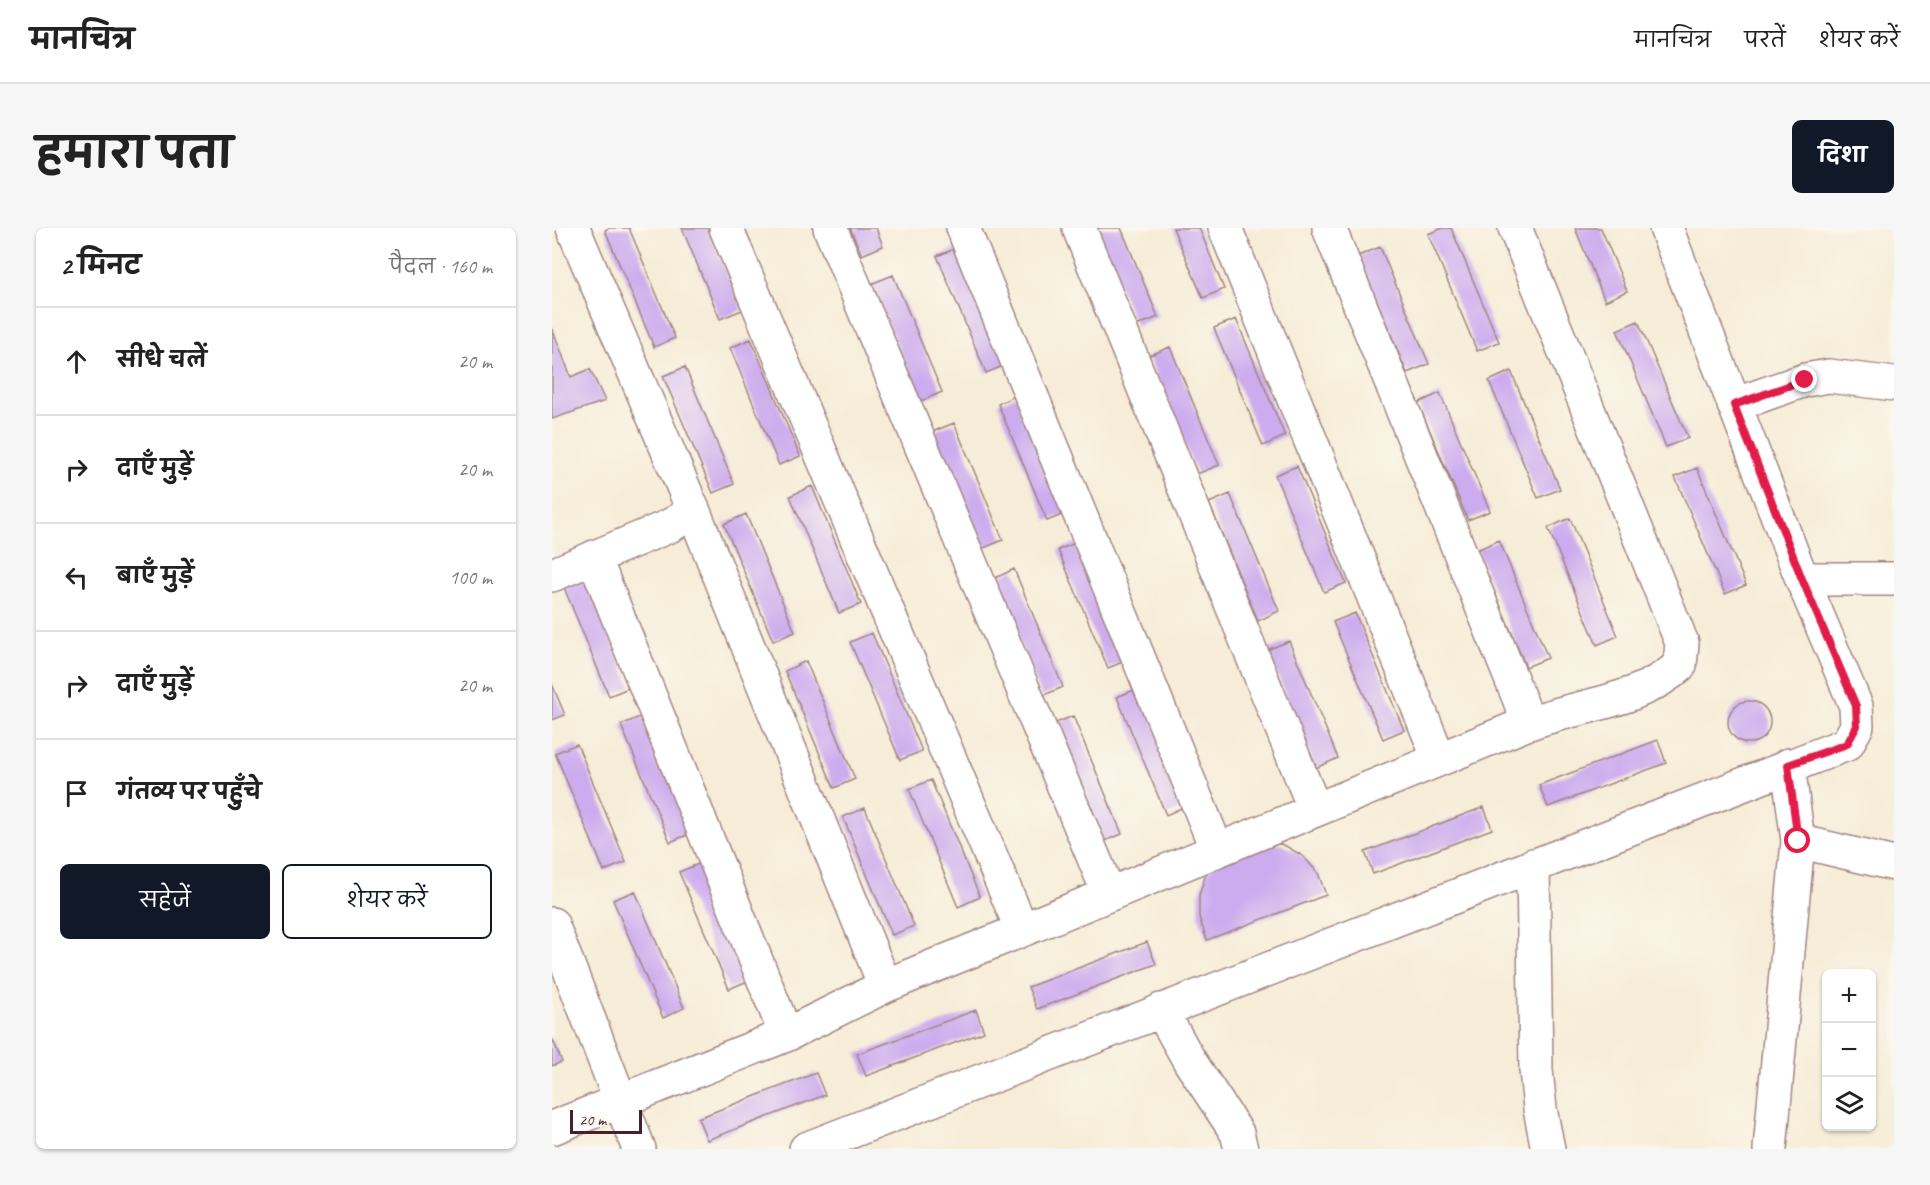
<!DOCTYPE html>
<html lang="hi">
<meta charset="utf-8">
<style>
:root{--surface:#fff;--page:#f6f6f6;--text:#222;--muted:#767676;--line:#e0e0e0;--accent:#111827}
body{margin:0;font-family:Caveat,"Playpen Sans Deva",sans-serif;background:var(--page);color:var(--text)}
.controls{position:absolute;right:18px;bottom:18px;display:grid;overflow:hidden;border-radius:9px;box-shadow:0 2px 4px #0004}
.controls button{width:54px;height:54px;display:grid;place-items:center;padding:0;border:0;border-bottom:2px solid var(--line);background:var(--surface);color:var(--text);font:30px sans-serif}
.scale{position:absolute;left:18px;bottom:15px;width:72px;box-sizing:border-box;padding-left:6px;border:3px solid #4a1f2b;border-top:0;font-size:16px;line-height:21px;white-space:nowrap;color:#4a1f2b;-webkit-text-stroke:4px #fbf7ec;paint-order:stroke}
.stop{position:absolute;width:18px;height:18px;margin:-14px;border:4px solid #e11d48;border-radius:50%;background:#fff}
.stop.end{background:#e11d48;border-color:#fff;box-shadow:0 2px 6px #0008}
.list{margin:0;padding:0;list-style:none}
h2{display:flex;justify-content:space-between;align-items:center;height:78px;margin:0;padding:0 24px;font-size:26px}
h2 small{font-size:20px;font-weight:400;color:var(--muted)}
.list li{display:grid;grid-template-columns:39px 1fr auto;gap:18px;align-items:center;box-sizing:border-box;height:108px;padding:0 24px;border-top:2px solid var(--line)}
.list b{display:block;font-size:22px;white-space:nowrap}
.list em{font-size:20px;font-style:normal;color:var(--muted)}
.actions{display:flex;gap:12px;padding:18px 24px}
.actions a{flex:1;padding:14px 0;border:2px solid var(--accent);border-radius:9px;text-align:center;font-size:21px;color:var(--accent)}
.actions .main{background:var(--accent);color:#fff}
.icon{flex:none;width:33px;height:33px;fill:none;stroke:currentColor;stroke-width:2;stroke-linecap:round;stroke-linejoin:round}
.map{position:relative;flex:none;width:1342px;height:921px;overflow:hidden;border-radius:9px}
header{display:flex;align-items:center;gap:36px;box-sizing:border-box;height:84px;padding:0 30px;background:var(--surface);border-bottom:2px solid var(--line)}
header strong{font-size:28px}
nav{display:flex;gap:33px;margin-inline-start:auto;font-size:21px}
.intro{display:flex;align-items:center;justify-content:space-between;box-sizing:border-box;height:144px;padding:0 36px}
h1{margin:0;font-size:42px}
.button{padding:15px 27px;border-radius:9px;background:var(--accent);color:#fff;font-size:21px;font-weight:700}
main{display:flex;gap:36px;padding:0 36px}
aside{flex:1;background:var(--surface);border-radius:9px;box-shadow:0 2px 4px #0004}
.map>svg:first-child{display:block}
</style>
<header>
<strong>मानचित्र</strong>
<nav><a>मानचित्र</a><a>परतें</a><a>शेयर करें</a></nav>
</header>
<div class="intro"><h1>हमारा पता</h1><a class="button">दिशा</a></div>
<main>
<aside>
<h2>2 मिनट<small>पैदल · 160 m</small></h2>
<ul class="list">
<li><svg class="icon" aria-label="ahead" viewBox="0 0 24 24"><path d="M12 20V5M6 11l6-6 6 6"/></svg><div><b>सीधे चलें</b></div><em>20 m</em></li>
<li><svg class="icon" aria-label="right" viewBox="0 0 24 24"><path d="M7 20v-9h11M14 6l5 5-5 5"/></svg><div><b>दाएँ मुड़ें</b></div><em>20 m</em></li>
<li><svg class="icon" aria-label="left" viewBox="0 0 24 24"><path d="M17 20v-9H6M10 6l-5 5 5 5"/></svg><div><b>बाएँ मुड़ें</b></div><em>100 m</em></li>
<li><svg class="icon" aria-label="right" viewBox="0 0 24 24"><path d="M7 20v-9h11M14 6l5 5-5 5"/></svg><div><b>दाएँ मुड़ें</b></div><em>20 m</em></li>
<li><svg class="icon" aria-label="arrive" viewBox="0 0 24 24"><path d="M6 21V4h12l-3 4 3 4H6"/></svg><div><b>गंतव्य पर पहुँचे</b></div></li>
</ul>
<div class="actions"><a class="main">सहेजें</a><a>शेयर करें</a></div>
</aside>
<div class="map">
<svg width="1342" height="921" viewBox="0 0 1342 921">
<rect width="100%" height="100%" fill="#fbf7ec"/>
<filter id="ink" filterUnits="userSpaceOnUse"><feTurbulence type="fractalNoise" baseFrequency=".0167" numOctaves="2"/><feDisplacementMap in="SourceGraphic" scale="12" xChannelSelector="R" yChannelSelector="G"/><feConvolveMatrix kernelMatrix="1 2 1 2 8 2 1 2 1" color-interpolation-filters="sRGB"/></filter>
<filter id="wash" filterUnits="userSpaceOnUse"><feTurbulence type="fractalNoise" baseFrequency=".008" numOctaves="4" result="noise"/><feDisplacementMap in="SourceGraphic" scale="24" xChannelSelector="R" yChannelSelector="G"/><feGaussianBlur stdDeviation="1.35" result="paint"/><feColorMatrix in="noise" values="0 0 0 0 0 0 0 0 0 0 0 0 0 0 0 0 0 1.4 0 .05"/><feComposite in="paint" operator="in"/></filter>
<g filter="url(#wash)">
<rect width="100%" height="100%" fill="#f6ecd7"/>
<g id="blocks">
<path fill="#ccacee" d="M57,0H77L123,110L102,119L53,2Z
M130,0H156L190,82L168,91Z
M298,0H324L331,18L310,27Z
M543,0H569L606,89L584,98Z
M621,0H647L672,61L651,70Z
M891,0H899L947,114L925,123L876,6Z
M1023,0H1049L1075,63L1053,73Z
M407,19L456,136L434,145L385,28Z
M828,19L877,136L855,145L806,28Z
M341,47L390,164L369,173L319,56Z
M684,91L733,208L711,218L662,100Z
M1086,93L1136,210L1114,219L1065,102Z
M0,100L19,149L38,141L53,173L0,191Z
M199,111L248,228L227,237L178,120Z
M618,119L667,237L645,246L596,128Z
M133,139L182,256L161,265L111,148Z
M959,143L1008,261L986,270L937,153Z
M888,165L938,283L916,292L866,175Z
M467,166L517,284L495,293L446,176Z
M402,195L451,312L429,321L380,204Z
M745,238L794,355L772,364L723,247Z
M1145,240L1194,357L1173,366L1123,249Z
M260,258L309,376L287,385L238,268Z
M678,266L727,383L706,393L657,275Z
M194,286L243,404L221,413L172,296Z
M1018,290L1066,408L1045,417L996,300Z
M947,312L996,430L974,439L925,322Z
M528,313L578,431L556,440L506,322Z
M30,341L79,459L57,468L8,350Z
M462,341L511,459L490,468L441,351Z
M803,385L852,502L831,511L781,394Z
M320,405L370,523L348,532L298,414Z
M737,413L786,530L764,540L715,422Z
M254,433L303,551L282,560L233,443Z
M0,456L13,487L0,492Z
M587,460L636,577L614,587L565,469Z
M1176 494a21 21 0 1 1 42 0a21 21 0 1 1-42 0Z
M90,488L140,605L118,614L69,497Z
M521,488L570,606L548,615L499,497Z
M1106,512L1114,535L996,579L987,557Z
M25,516L74,634L52,643L3,525Z
M379,552L428,669L406,679L357,561Z
M932,579L940,601L821,646L813,624Z
M313,580L362,698L340,707L291,589Z
M710,613L732,617L751,628L766,645L774,667L655,712L647,689V667L654,646L669,629Z
M149,635L198,752L177,761L127,644Z
M83,663L132,780L111,790L61,672Z
M595,714L604,736L485,781L476,759Z
M424,782L432,804L314,848L305,826Z
M0,810L10,834L0,838Z
M264,845L273,867L155,912L146,890Z"/>
</g>
</g>
<g filter="url(#ink)">
<use href="#blocks" fill-opacity="0" stroke="#a08681" stroke-width="1.5"/>
<g fill="none" stroke-linecap="round" stroke-linejoin="round">
<defs>
<path id="minor" d="M21,0L142,284L333,758
M174,0L470,702
M278,0L557,666
M411,0L665,622
M527,0L763,582
M673,0L887,531
M777,0L977,495
M1182,177L1253,152L1277,148L1342,156
M42,329L234,807
M0,347L117,298L142,284
M1250,351H1342
M1246,613L1342,636
M981,637L984,842L988,881L996,921
M0,696L87,921
M609,782L637,832L685,905L689,921
M0,900L234,807L333,758C545,671 757,584 969,498C1021,477 1086,476 1128,437L1130,415L963,0
M254,921L1295,516L1305,498L1304,478L1250,351L1114,0
M1218,921L1246,613L1236,537"/>
</defs>
<use href="#minor" stroke="#a08681" stroke-width="36"/>
<use href="#minor" stroke="#fff" stroke-width="33"/>
</g>
</g>
<g fill="none" stroke-linecap="round" stroke-linejoin="round" filter="url(#ink)">
<path stroke="#e11d48" stroke-width="8" d="M1246,613L1236,537L1295,516L1305,498L1304,478L1250,351L1182,177L1253,152"/>
</g>
</svg>
<div class="controls">
<button>+</button>
<button>−</button>
<button><svg class="icon" aria-label="layers" viewBox="0 0 24 24"><path d="M12 4l9 5-9 5-9-5zM3 14l9 5 9-5"/></svg></button>
</div>
<div class="scale">20 m</div>
<div class="stop" style="left:1246px;top:613px"></div>
<div class="stop end" style="left:1253px;top:152px"></div>
</div>
</main>
